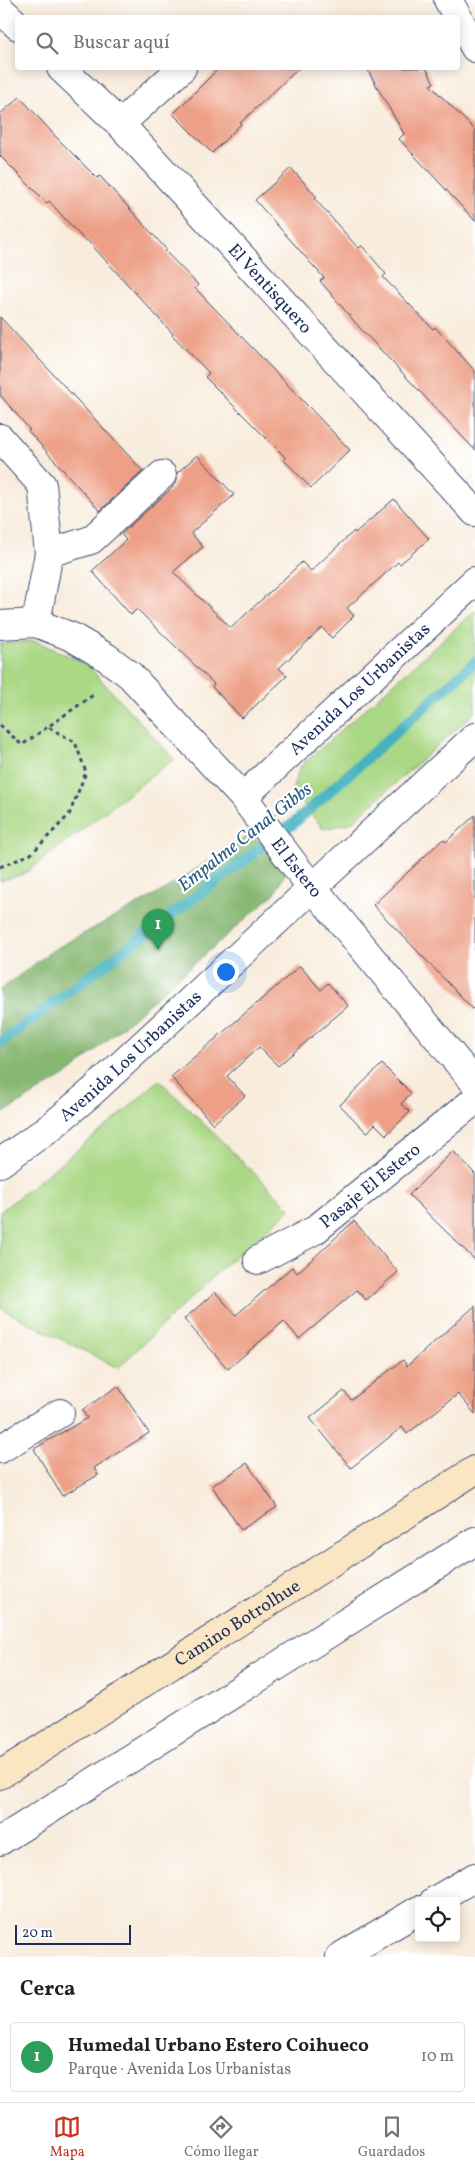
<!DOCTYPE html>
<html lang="es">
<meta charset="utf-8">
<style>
:root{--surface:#fff;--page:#f6f6f6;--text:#202124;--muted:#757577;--line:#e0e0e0;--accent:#c8321e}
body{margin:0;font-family:Vollkorn,serif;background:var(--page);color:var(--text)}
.controls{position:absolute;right:15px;bottom:15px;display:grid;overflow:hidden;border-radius:5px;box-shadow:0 2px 12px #0003}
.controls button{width:45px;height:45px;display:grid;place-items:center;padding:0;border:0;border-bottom:1px solid var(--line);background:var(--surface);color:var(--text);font:25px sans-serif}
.scale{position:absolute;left:15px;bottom:12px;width:116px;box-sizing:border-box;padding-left:5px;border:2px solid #1b2f5e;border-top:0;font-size:14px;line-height:18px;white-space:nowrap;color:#1b2f5e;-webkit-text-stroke:4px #fff;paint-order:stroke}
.you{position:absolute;left:225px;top:971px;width:18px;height:18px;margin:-12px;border:4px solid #fff;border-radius:50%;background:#1a73e8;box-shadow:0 0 0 8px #1a73e833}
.badge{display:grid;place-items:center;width:32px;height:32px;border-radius:50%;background:var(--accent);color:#fff;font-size:16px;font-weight:700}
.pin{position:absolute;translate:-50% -41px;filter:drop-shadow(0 1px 2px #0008)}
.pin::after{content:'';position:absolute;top:26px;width:18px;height:15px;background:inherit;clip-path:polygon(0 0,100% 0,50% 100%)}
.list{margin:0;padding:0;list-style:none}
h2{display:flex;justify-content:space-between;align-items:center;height:65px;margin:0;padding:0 20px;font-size:21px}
h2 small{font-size:16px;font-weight:400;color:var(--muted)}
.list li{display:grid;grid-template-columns:32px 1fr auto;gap:15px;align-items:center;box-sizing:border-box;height:70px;margin:0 10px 10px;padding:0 10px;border:1px solid var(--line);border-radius:5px}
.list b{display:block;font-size:19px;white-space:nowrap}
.list p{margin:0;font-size:16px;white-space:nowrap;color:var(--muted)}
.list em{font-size:16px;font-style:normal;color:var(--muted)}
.icon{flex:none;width:28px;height:28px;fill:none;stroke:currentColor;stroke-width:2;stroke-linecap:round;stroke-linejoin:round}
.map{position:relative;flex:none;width:475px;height:1957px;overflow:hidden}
.search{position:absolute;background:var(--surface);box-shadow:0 2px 12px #0003;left:15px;right:15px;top:15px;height:55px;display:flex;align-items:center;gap:12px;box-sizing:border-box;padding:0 18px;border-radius:5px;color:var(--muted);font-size:19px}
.sheet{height:145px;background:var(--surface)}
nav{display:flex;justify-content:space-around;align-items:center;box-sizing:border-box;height:70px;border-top:1px solid var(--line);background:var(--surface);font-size:14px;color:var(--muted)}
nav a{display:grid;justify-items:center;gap:2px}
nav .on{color:var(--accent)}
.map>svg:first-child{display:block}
</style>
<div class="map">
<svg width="475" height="1957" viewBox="0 0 475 1957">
<rect width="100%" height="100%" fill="#fff"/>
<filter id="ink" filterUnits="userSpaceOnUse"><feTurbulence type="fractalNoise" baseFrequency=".02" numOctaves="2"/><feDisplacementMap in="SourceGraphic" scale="10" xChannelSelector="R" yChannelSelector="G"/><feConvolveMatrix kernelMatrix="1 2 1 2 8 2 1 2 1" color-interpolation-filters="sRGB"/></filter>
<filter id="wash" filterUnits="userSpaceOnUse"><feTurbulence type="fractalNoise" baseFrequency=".0096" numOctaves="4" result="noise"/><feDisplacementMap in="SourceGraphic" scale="20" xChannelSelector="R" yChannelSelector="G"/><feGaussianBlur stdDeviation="1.12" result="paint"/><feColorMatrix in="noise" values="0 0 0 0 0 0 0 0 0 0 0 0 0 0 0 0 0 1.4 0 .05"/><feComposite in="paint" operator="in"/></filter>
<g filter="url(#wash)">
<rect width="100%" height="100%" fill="#f8ecdc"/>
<path fill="#aad885" stroke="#628472" d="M475,611V712L351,823L323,829L292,790L300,767Z
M35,641L86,664L174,759L24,874L0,881V644Z
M159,1080L291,1209L225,1265L118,1368L0,1308V1212L118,1117Z"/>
<path fill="#87b872" stroke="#517468" d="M250,834L289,866L275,893L71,1072L0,1115V990L53,950L159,893Z"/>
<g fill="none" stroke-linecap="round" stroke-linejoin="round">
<path stroke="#44b2c1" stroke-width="11" d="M0,1043L293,824L475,662"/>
</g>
<g id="blocks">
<path fill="#eda087" d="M219,68H299L240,123L241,124L212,153L173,114Z
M374,68H426L434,83L430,85L475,130V221L399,139L404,134L368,71Z
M20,97L58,139L97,178L100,176L167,250L165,251L198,285L195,288L350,450L311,488L284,460L286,458L205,377L209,373L172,335L173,334L87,240L85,241L49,201L47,203L0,156V114Z
M291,168L317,197L315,199L358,248L362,246L386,274L383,277L433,329L435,327L475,371V450L359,327L320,281L324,278L255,200Z
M0,317L143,471L100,511L28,431L30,430L0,395Z
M197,455L234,495L191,533L203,547L173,572L231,628L302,562L311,571L354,531L355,533L394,499L429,539L400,564L398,562L347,608L354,616L332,638L322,628L279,668L287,676L242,718L212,687L214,684L137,609L131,615L92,571L126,540L121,534L173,487L177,480V473Z
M475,815V1011L373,905L443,839L446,842Z
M300,966L321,990L328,983L348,1006L278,1066L259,1047L227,1076L245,1096L213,1124L171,1077Z
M382,1064L411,1093L401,1104L410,1112L386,1135L375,1124L367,1133L340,1105Z
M453,1151L475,1174V1260L409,1195Z
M354,1221L398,1272L366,1300L357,1290L299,1339L284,1321L228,1369L184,1319L215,1292L236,1315L292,1267L297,1273Z
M475,1306V1414L458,1394L407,1434L402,1427L351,1468L310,1418L344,1391L351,1400L403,1360L407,1366Z
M118,1386L149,1433L94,1468L98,1475L62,1496L34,1449L87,1418L82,1410Z
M247,1463L277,1507L241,1530L212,1486Z"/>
</g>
</g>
<g filter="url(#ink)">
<use href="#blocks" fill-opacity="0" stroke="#3c4b71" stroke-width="1"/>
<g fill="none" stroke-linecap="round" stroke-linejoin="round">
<defs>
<g id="street">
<path d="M448,0L475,48"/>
<path d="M0,9L18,26"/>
<path id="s1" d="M61,68L120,124L475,512"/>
<path d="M120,124L182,68"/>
<path d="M0,438L42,485L49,553L36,623"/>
<path d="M49,553L91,540L162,475"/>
<path id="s2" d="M0,625L36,623L72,637L106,657L130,675L243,797L299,871L475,1083"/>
<path id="s3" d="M243,797L475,581"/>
<path id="s4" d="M0,1163L52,1126L93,1091L475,737"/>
<path id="s5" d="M258,1260L315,1230L475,1100"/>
<path d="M0,1449L60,1413"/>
<path d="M0,1841L475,1541"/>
<path d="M434,1901L475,1877"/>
<path d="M340,1957L419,1910"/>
</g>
<g id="secondary">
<path id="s6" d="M0,1775L475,1470"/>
</g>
</defs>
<use href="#street" stroke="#3c4b71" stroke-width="30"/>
<use href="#secondary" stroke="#3c4b71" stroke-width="30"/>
<path stroke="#3c4b71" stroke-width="3" stroke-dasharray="4 4" stroke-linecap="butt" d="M0,725L22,745L96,693
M0,867L31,854L69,815L86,772L75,742L48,727"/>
<use href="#street" stroke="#fff" stroke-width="28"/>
<use href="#secondary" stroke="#fbe6c4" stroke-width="28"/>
</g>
</g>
<g text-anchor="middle" stroke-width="4.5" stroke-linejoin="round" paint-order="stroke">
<g font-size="18" fill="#1b2f5e" stroke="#fff">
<text dy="6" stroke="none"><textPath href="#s1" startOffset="304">El Ventisquero</textPath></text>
<text dy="6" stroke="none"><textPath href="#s3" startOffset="159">Avenida Los Urbanistas</textPath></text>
<text dy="6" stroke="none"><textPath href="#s2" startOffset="399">El Estero</textPath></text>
<text dy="6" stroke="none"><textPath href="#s4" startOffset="169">Avenida Los Urbanistas</textPath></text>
<text dy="6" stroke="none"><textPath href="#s5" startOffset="135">Pasaje El Estero</textPath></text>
<text dy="6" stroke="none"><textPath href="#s6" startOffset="282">Camino Botrolhue</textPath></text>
</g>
<g font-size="19" font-style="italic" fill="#295d81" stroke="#fff">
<text transform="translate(244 836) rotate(-38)" y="7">Empalme Canal Gibbs</text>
</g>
</g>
</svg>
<div class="controls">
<button><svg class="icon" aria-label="locate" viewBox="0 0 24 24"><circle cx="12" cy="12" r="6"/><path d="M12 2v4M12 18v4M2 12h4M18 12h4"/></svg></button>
</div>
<div class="scale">20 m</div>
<div class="you"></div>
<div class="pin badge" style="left:158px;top:950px;background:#2e9e5b">1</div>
<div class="search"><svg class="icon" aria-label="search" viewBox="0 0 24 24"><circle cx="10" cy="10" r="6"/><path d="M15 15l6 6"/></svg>Buscar aquí</div>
</div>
<section class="sheet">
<h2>Cerca<small></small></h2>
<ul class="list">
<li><span class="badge" style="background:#2e9e5b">1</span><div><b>Humedal Urbano Estero Coihueco</b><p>Parque · Avenida Los Urbanistas</p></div><em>10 m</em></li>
</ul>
</section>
<nav>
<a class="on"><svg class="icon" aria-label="map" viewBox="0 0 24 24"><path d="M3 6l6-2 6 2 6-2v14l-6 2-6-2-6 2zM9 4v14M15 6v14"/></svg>Mapa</a>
<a><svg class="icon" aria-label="directions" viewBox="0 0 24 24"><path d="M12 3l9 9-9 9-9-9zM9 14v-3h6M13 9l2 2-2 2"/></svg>Cómo llegar</a>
<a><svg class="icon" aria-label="saved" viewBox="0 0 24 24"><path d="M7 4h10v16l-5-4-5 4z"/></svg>Guardados</a>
</nav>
